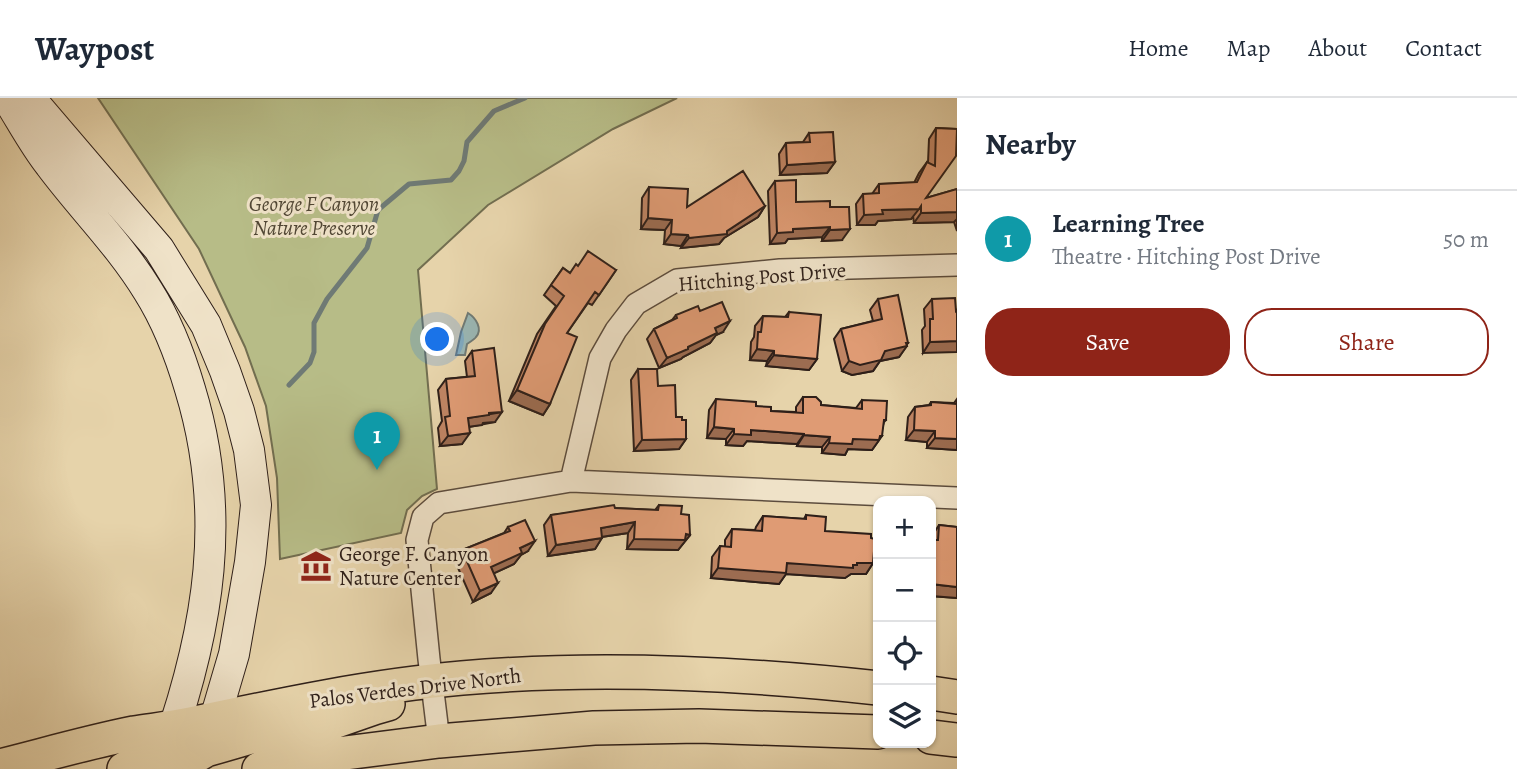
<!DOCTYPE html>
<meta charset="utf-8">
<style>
:root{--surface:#fff;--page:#f6f6f7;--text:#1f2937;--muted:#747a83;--line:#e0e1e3;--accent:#8f2418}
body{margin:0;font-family:Alegreya,serif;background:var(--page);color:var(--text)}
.controls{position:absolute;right:21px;bottom:21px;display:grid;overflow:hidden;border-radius:14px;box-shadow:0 2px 5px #0004}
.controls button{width:63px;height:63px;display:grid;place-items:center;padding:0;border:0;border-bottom:2px solid var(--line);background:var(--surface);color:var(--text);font:35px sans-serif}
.you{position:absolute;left:438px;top:242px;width:24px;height:24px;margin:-18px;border:5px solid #fff;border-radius:50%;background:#1a73e8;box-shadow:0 0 0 10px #1a73e833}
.badge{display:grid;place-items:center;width:46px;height:46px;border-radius:50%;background:var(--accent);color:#fff;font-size:23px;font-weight:700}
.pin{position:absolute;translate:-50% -58px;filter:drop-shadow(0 2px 4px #0008)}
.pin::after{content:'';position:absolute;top:37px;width:24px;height:21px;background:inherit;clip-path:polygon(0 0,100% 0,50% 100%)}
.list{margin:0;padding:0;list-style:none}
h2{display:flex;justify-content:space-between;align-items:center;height:91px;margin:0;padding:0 28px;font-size:30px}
h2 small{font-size:23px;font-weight:400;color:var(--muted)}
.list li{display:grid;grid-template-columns:46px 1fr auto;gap:21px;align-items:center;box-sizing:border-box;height:98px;padding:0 28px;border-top:2px solid var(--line)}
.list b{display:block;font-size:26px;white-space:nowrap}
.list p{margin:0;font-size:23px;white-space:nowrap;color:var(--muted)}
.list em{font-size:23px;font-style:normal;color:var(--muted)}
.actions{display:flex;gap:14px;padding:21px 28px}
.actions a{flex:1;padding:16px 0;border:2px solid var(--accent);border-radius:28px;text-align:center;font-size:24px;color:var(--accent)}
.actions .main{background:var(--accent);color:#fff}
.icon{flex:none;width:38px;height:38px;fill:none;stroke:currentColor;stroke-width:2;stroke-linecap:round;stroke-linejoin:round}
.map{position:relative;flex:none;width:957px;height:671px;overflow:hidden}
header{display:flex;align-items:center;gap:42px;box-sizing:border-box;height:98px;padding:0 35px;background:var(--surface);border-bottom:2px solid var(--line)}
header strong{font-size:33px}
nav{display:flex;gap:38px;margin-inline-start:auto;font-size:24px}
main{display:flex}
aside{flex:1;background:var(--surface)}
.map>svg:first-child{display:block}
</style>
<header>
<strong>Waypost</strong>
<nav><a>Home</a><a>Map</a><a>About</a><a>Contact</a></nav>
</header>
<main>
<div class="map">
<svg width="957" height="671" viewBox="0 0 957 671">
<rect width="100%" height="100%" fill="#e6d3aa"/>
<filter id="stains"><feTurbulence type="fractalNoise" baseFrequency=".00286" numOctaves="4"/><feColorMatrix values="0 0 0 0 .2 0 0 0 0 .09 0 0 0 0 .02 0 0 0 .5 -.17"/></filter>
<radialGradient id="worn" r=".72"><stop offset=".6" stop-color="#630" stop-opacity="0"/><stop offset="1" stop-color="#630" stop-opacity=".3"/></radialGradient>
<path fill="#b7bc87" stroke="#726e50" stroke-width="2" d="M98,0H677L613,31L488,107L418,172L437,391L422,398L407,412L401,435L280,461L277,380L266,308L245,249L199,151Z"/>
<path fill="#9ab6b3" stroke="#6f7a75" stroke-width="2" d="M468,215C476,220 483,231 476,239C476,240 467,246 467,246L465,257H456L461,234Z"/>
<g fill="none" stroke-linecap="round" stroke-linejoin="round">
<path stroke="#6f7a75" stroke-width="5" d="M289,287L310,265L314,254V225L327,201L367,150L378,112L409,86L451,82L459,73L464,63L467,44L494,13L525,0"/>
<defs>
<path id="minor" d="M957,167L780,172L677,182L636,206L616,232L600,260L571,383L957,400
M439,643L429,561L417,442L423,419L439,405L571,383"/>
<path id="secondary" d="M7,0C21,22 34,47 50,67C82,110 120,147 148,193C167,223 180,257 190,291C228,415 209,530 167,650
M30,0L159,151L206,227L225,273L239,313L249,352L256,407L250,464L234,556L209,641"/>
<path id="primary" d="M931,595L957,599
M931,639L957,642
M0,668C44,657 89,644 134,635C153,632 172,630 191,626C280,607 370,588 462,580C600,568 740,575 878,590
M124,671L165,656L192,640
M174,671L206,652L251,639L328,626L374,610L388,606
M259,671L337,656L439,643L594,630L699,628L878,634"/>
</defs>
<use href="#minor" stroke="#5c4c3d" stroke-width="24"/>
<use href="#secondary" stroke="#2e1f19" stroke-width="32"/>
<use href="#primary" stroke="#2e1f19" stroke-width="36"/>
<use href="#minor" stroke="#efe2c8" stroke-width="21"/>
<use href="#secondary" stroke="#efe2c8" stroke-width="30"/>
<use href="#primary" stroke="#e6d3aa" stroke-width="33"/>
</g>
<path fill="#c08564" stroke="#2e1f19" stroke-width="2" d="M936,30L957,31L926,100L957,91V133L954,124L914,125L913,118L911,121L878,123L875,127H857L856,106L863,96H872L879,86L914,85L919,75L927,64L928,65L929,41Z
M809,35L835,64L827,75L780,77L779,56L786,45L803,44Z
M775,83L796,104L830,109L842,142L822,143V139L788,141L785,145L770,146L768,93Z
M649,89L687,109L765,108L758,119L724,140L719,146L681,150V148L664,146L665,132L641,131L642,100Z
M578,168L616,172L592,207L588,205L567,235L550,306L543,317L509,303L537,236L556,208L544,197L563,170L570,175Z
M878,201L907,247L899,259L880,263L873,273L852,277L842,273L834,241L841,231L873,223L870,212Z
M932,201L956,213L923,255L922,232L925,228L924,211Z
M700,213L723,234L716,237L710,245L683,259L681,261L659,270L647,241L654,231L672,222L676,217Z
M789,214L817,261L809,272L766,268L767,263L750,262L751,244L754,239L755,228L763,218L785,219Z
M472,253L495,324L469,329L462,346L440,348L438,330L442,323L438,292L446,281L467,279L465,263Z
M638,271L676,319L686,341L679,351L634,353L631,282Z
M803,299L821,307L856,310L862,302L886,322L884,324L879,342L872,352L848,351L845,357L822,355V349L797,348V346L747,343L743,348L726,347V341L707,340L709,312L716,301L756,308L771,313L796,314V309Z
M957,301V352L927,350V344L906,342L908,319L915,309L929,307L931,304L954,305Z
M659,407L681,416L690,437L678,452L627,451L628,435L602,439L595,451L548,458L544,427L551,417L615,410L655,412Z
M806,417L825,433L873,465L866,476H851L845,480L786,476L779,486L711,480L712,459L720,448L725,449V442L732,431L755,432L756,429L763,418L804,421Z
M939,427L957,429V500L931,498L932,438Z
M508,429L528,453L521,457L514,466L494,475L491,495L473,504L455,463L462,452L504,435Z"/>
<path fill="#9c6c51" stroke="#2e1f19" stroke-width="2" d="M835,64L827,75L780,77L787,67Z
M765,108L758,119L724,140L719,146L681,150L689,140L727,133Z
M919,111L911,121L878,123L875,127H857L864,117L882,112Z
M957,114V121L954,124L914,125L921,115Z
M648,120L672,122L665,132L641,131Z
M830,129L822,139L788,141L785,145L770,146L777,135L793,131Z
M850,131L842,142L822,143L830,132Z
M671,136L688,137L681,148L664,146Z
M730,223L723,234L716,237L710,245L683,259L681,261L659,270L667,260L688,249L715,230Z
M957,243V254L923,255L930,244Z
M906,245H908L905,249L907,248L899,259L880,263L873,273L852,277L842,273L849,263L885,253Z
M757,251L774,253L767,263L750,262Z
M774,257L817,261L809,272L766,268Z
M517,292L550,306L543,317L509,303Z
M502,314L495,324L483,325L482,327L460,330L468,320Z
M714,329L734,331L726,341L707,340Z
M751,332L804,336L797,346L747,343L743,348L726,347L734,336Z
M914,332L935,333L927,344L906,342Z
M470,335L462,346L440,348L448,338Z
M804,337L830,339L822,349L797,348Z
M880,338H882L872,352L848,351L845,357L822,355L829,345L853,341Z
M935,340L957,341V352L927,350Z
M686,341L679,351L634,353L642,342Z
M635,424L628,435L594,440L601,430Z
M686,436L690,437L678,452L627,451L634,441Z
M602,440L595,451L548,458L556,447Z
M535,443L528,453L521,457L514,466L484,480L491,469L520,450Z
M787,465L853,467L857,465H873L866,476H851L845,480L786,476L779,486L711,480L718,470Z
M498,485L491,495L473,504L480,493Z
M931,486L957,489V500L931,498Z"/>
<path fill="#df9b74" stroke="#2e1f19" stroke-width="2" d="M936,30L957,31L956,58L926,100L957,91V114L921,115V108L919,111L882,112L883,116L864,117L863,96L879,95V86L917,84L927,64L935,68Z
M833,34L835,64L787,67L786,45L810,44L809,35Z
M743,73L765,108L727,133V136L689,140L688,137L671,136L672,122L648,120L649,89L688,91L687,109Z
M796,82V104L830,103V109H849L850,131L830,132V129L793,131V134L777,135L775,83Z
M588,153L616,172L599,197L595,194L567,235L577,239L550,306L517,292L545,226L564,198L551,187L563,170L570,175L576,166L578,168Z
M898,197L908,245H906L907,248L885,253L881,262L860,267L849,263L841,231L882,221L878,201Z
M955,200L956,213L957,212V243L930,244V221H933L932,201Z
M722,204L730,223L715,230L717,235L688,249V251L667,260L654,231L677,220L676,217L698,208L700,213Z
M789,214L821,217L817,261L774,257V253L757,251L758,234H761L763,218L788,219Z
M494,250L502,314L489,315V317L468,320L470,335L448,338L445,319L450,318L446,281L475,278L472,253Z
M638,271H657L658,288L675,287L676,319H682V322H686V341L642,342Z
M803,299H816L821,304V307L862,311V302L887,303L886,322H884L882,338H880L879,342L853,341L852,346L829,345L830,339L804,337V336L751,332V337L734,336V331L714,329L716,301L756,304V308L771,309V313L803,315Z
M931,304L957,306V341L935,340V333L914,332L915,309L931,307Z
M614,407L615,410L658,412L659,407L682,408L681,416L689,417L690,437L686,436L685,442L634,441L635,424L601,430L602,440L556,447L551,417Z
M806,417L826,419L825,433L871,436V440L875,441L873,465H857V467H853V470L787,465L786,475L718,470L720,448L731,449L732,431L762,433L763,418L806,421Z
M525,422L535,443L520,450L522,455L491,469L498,485L480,493L462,452L510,433L508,429Z
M939,427L957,429V489L931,486V442H938Z"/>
<defs>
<symbol id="museum-bare" viewBox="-9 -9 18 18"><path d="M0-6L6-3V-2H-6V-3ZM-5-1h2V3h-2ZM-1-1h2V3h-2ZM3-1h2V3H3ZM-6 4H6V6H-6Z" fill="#8f2418" stroke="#efe2c8" stroke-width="2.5" paint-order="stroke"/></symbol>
</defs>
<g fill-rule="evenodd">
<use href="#museum-bare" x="294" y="446" width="44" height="44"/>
</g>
<g text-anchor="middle" stroke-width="6" stroke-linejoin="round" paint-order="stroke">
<g font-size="21" font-style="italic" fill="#504634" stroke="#efe2c8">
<text x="314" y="113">George F Canyon<tspan x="314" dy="24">Nature Preserve</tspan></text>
</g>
<g font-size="21" fill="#2e1f19" stroke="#efe2c8">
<text transform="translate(762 179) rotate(-5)" y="7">Hitching Post Drive</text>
<text transform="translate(415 590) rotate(-7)" y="7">Palos Verdes Drive North</text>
</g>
<g font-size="21" fill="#2e1f19" stroke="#efe2c8" text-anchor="start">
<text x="339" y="463">George F. Canyon<tspan x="339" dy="24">Nature Center</tspan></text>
</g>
</g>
<rect width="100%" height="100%" filter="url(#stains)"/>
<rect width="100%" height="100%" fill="url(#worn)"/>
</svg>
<div class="controls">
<button>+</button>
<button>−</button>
<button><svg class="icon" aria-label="locate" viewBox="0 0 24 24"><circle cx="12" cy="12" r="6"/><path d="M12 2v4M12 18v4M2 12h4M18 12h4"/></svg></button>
<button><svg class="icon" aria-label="layers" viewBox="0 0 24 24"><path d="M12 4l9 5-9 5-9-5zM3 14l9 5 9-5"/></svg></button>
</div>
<div class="you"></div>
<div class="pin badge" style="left:377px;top:372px;background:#0f9aa8">1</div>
</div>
<aside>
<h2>Nearby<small></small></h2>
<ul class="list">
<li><span class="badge" style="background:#0f9aa8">1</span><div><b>Learning Tree</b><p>Theatre · Hitching Post Drive</p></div><em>50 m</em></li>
</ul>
<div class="actions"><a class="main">Save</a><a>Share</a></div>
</aside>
</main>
